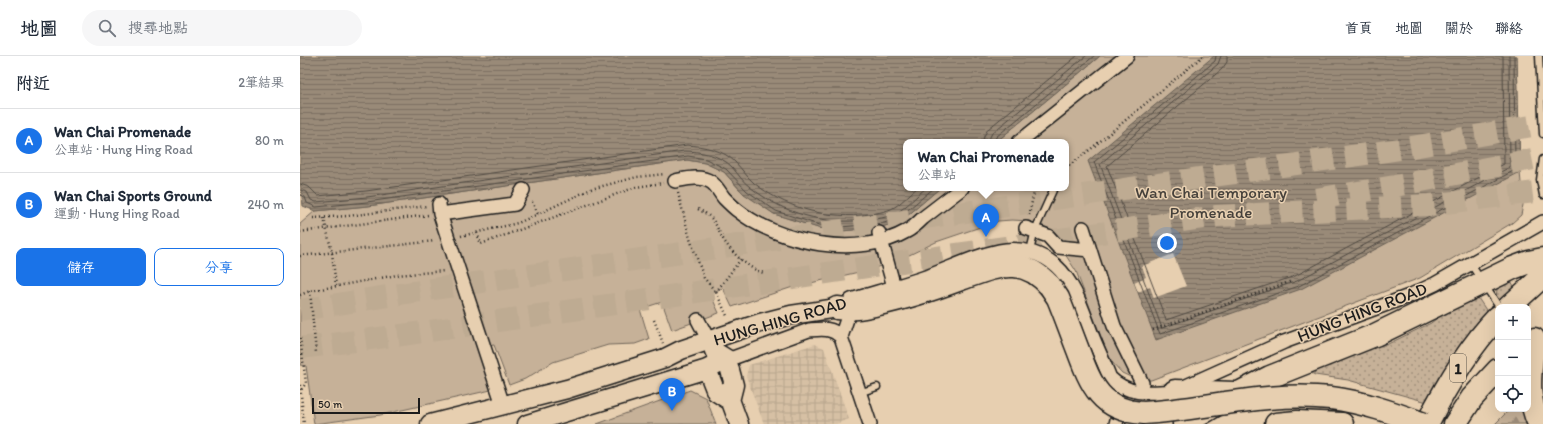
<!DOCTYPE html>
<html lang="zh-TW">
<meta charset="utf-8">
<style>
:root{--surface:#fff;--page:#f6f6f7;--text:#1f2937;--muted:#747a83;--line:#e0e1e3;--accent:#1a73e8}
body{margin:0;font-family:Itim,"LXGW WenKai TC",sans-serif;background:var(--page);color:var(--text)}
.controls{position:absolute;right:12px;bottom:12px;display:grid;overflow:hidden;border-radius:8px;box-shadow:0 4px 16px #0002}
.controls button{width:36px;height:36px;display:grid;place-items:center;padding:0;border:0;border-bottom:1px solid var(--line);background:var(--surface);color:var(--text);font:20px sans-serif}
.scale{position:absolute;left:12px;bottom:10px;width:108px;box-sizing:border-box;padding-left:4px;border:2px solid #1c1c1c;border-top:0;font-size:11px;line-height:14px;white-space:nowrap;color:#1c1c1c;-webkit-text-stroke:3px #e7cfb0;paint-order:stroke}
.you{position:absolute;left:867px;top:187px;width:14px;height:14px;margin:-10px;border:3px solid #fff;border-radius:50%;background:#1a73e8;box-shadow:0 0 0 6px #1a73e833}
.badge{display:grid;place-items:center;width:26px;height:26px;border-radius:50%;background:var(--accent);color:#fff;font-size:13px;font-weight:700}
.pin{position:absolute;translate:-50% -33px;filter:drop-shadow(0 1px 2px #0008)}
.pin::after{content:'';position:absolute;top:21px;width:14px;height:12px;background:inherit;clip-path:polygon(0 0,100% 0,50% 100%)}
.popup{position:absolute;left:603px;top:83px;width:166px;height:52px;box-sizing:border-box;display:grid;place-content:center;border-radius:8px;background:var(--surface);filter:drop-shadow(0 1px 3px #0005);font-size:13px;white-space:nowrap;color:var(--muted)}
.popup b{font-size:15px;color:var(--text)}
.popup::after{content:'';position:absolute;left:50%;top:100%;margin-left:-8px;border:8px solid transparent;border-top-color:var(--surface)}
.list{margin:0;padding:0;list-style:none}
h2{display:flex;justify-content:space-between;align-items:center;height:52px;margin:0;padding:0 16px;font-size:17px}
h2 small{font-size:13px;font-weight:400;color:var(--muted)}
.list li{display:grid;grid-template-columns:26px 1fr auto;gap:12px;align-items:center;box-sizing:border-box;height:64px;padding:0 16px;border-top:1px solid var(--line)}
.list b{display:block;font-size:15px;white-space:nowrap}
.list p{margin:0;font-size:13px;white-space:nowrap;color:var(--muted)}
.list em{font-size:13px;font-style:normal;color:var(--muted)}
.actions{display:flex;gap:8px;padding:12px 16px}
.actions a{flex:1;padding:9px 0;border:1px solid var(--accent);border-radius:8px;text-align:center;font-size:14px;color:var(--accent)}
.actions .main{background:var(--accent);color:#fff}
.icon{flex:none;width:22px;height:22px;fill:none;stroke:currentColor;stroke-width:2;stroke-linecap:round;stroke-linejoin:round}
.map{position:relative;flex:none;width:1243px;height:368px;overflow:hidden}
header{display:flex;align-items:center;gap:24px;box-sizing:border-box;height:56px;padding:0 20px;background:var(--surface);border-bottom:1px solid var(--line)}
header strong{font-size:19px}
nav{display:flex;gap:22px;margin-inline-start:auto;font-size:14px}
.search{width:280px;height:36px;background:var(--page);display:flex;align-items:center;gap:10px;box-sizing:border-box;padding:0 14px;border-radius:22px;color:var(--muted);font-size:15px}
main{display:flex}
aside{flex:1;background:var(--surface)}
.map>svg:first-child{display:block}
</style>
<header>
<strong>地圖</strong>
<div class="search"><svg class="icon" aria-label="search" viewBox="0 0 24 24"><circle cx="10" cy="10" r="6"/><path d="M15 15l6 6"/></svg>搜尋地點</div>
<nav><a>首頁</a><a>地圖</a><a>關於</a><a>聯絡</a></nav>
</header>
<main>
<aside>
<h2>附近<small>2筆結果</small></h2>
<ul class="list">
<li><span class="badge">A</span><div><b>Wan Chai Promenade</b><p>公車站 · Hung Hing Road</p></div><em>80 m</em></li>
<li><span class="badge">B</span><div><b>Wan Chai Sports Ground</b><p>運動 · Hung Hing Road</p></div><em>240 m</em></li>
</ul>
<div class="actions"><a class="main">儲存</a><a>分享</a></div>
</aside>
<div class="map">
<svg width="1243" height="368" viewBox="0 0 1243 368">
<defs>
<pattern id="industrial-grid" width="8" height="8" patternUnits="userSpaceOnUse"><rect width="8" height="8" fill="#d6c0a4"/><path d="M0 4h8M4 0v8" fill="none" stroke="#b7a48d"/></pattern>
<pattern id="grass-dots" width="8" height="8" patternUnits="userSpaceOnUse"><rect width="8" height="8" fill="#c6b198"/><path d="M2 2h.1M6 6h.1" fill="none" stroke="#a08f7b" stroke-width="1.8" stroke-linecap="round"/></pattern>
<pattern id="forest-firs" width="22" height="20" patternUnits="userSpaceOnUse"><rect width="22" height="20" fill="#c6b198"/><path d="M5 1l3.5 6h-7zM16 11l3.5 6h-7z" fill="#a08f7b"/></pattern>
<pattern id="water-rules" width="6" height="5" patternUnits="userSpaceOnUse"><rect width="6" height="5" fill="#998a78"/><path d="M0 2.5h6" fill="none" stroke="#7c7062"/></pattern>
</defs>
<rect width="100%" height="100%" fill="#e7cfb0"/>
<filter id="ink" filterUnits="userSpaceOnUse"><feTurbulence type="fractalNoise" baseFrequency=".025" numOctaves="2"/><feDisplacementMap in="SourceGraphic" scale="8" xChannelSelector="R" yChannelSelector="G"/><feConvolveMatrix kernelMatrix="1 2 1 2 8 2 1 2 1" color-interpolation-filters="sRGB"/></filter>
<g filter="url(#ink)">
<path fill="url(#industrial-grid)" d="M515,288L524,292L549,363L536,368H464L446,320L449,309Z"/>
<path fill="url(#grass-dots)" stroke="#71665a" d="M1211,225L1217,235L1202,248L1196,244L1197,232L1201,229Z
M1176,239L1188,257L1131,347L1048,324L1015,319L1007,315L1070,288L1086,289L1131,267L1152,250Z"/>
<path fill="url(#forest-firs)" stroke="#71665a" d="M1210,353H1224L1230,368H1195Z"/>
<path fill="#c6b198" stroke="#71665a" d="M800,0H1217L1220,116L1223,149L1221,159L1212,167L1120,222L851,324H837L822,317L810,304L776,215L748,172L729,165L712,164L698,165L636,186L603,202L572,213L493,231L432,251L423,232L410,237L419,257L372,274L362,246L340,253L349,283L335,288L308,289L253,306L225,323L209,329L194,289L178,291L191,334L80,359L14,368L6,310L0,309V168L15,155L68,150L387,104L405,107L424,116L439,133L474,158L518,172L541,175L577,172L600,166L640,132H766V86H696Z
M390,334L406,342L416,368H297Z"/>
<path fill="url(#water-rules)" stroke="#675e53" d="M0,0H800L696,86H606V132H640L600,166L577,172L541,175L518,172L474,158L444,138L424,116L405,107L387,104L68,150L15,155L3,150L0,125Z
M914,0H1217L1220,116L1001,233L856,284L788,105Z"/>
<path fill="#e7cfb0" d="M873,198L886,230L854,242L850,231L838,236L834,226L846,221L842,210Z"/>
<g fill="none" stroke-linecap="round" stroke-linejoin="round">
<path stroke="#4e4841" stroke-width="1" d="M916,0L915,5L794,106L860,278L999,230L1215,114L1214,0
M921,0L918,8L800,108L862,272L997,225L1210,111L1209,0
M927,0V6L922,13L807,110L866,264L995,220L1204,108L1203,0
M683,86L684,80L688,73L777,0
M689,86L690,81L692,77L786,0
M694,86L696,81L794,0
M0,128L9,131L18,140L66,135L387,89C403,90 424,94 435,106C442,113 447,121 454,127C484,151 522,162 561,159C571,158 581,157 591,153C600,149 609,138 617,132
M0,134L7,136L11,144L16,146L67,141L384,95C399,95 421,99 432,111C438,118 443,126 450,131C484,158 524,169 566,164C576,163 587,162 596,157C607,151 616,140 626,132
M0,139L5,141L7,147L16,151L67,146L388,100L406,103L426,113L447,135L476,155L519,169L541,171L584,167L598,162L634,132"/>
<path stroke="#beab92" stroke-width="22" stroke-dasharray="22 11" stroke-linecap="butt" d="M1016,143L1095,130L1243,101
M0,254L106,237L1107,92L1243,68
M0,292L102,279L917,160L1129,149L1243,135"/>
<defs>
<path id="lane" d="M1239,0L1243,78
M1243,103L1240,124L1243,139
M730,195L735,174L754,132
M1170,207L1199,251
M559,337L577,331"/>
<path id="street" d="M719,86L827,0
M375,125C386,123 400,119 411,126C416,129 420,137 424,142C428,146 433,151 437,154C479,188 559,203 607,175C613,172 618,167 623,162C636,152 649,142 662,132
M139,148L140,158L203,349
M140,158L215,148L223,134
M726,172L748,180L758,191L790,194
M783,172L814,270L842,327
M579,177L594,231
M551,244C577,236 603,229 629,220C653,211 681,197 706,194C724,192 743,198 756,210C775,227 783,256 792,279C801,303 824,343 816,368
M550,254L541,281L570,368
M398,264L409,285
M419,307L509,274C520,273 532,271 541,281
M809,321C828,340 850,337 875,335
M833,368L875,335L984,286L1109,240L1135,228L1243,166"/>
<path id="secondary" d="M414,295L427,303L434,329L430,345
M407,313L416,336L430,345
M427,335L439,368
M130,368L267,333L365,302L381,294L460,267L491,259L537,252
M227,368L407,313L417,308"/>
<path id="highway" d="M1209,251L1243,220
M537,252C552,254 564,251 579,248C607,242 634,233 661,223C678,217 696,209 714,210C729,211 740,219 750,230
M1234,283C1231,315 1225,337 1239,368
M875,335L935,337
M884,368L921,346L970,321L1075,279L1213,212L1229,206L1243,203
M976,368L997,366L1042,368
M1127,368C1146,330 1168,292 1198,261
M1155,368L1172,342L1198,314"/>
</defs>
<use href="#lane" stroke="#1c1c1c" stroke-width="9"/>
<use href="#street" stroke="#1c1c1c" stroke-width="16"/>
<use href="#secondary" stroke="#1c1c1c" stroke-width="21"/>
<use href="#highway" stroke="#1c1c1c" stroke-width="25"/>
<path stroke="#1c1c1c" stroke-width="2.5" stroke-dasharray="1 3" stroke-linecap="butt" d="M766,112L792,92L903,0
M378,137L390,183L404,222L416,236L428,262
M232,146L238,158L291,133L337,121L365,118
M398,153C419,164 414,170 425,186C434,199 449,213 464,217
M729,159L735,132
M13,162L48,160L127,150
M24,162L32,197L36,230
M0,176L128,159
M177,177L181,188L336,131L363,127
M161,180L218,167L238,158
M0,200L135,185
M10,235L16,297
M416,236L441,203
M0,239L10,235L97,219L145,215
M354,264L363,287
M853,274L992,225
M0,282L6,327L1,334
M0,329L4,368"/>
<use href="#lane" stroke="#e7cfb0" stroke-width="6"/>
<use href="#street" stroke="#e7cfb0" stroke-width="13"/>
<use href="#secondary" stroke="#e7cfb0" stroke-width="18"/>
<use href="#highway" stroke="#e7cfb0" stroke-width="22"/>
<defs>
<path id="highway-bridge" d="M750,230L758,242C765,259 771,276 778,294C791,329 801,355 844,357C906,353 968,335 1031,342C1063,346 1094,357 1124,368"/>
</defs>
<use href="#highway-bridge" stroke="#1c1c1c" stroke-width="25" stroke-linecap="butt"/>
<use href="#highway-bridge" stroke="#e7cfb0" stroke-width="22"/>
</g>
</g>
<g text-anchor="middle" stroke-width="3" stroke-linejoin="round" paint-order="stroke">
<rect fill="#e7cfb0" stroke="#595248" stroke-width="1" x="1150" y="298" width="16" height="28" rx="3"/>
<g font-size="16" font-weight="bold" fill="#1c1c1c">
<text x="1158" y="318">1</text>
</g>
<g font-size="17" fill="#46413b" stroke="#e7cfb0">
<text x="911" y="142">Wan Chai Temporary<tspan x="911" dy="20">Promenade</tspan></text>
</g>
<g font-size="17" fill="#1c1c1c" stroke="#e7cfb0">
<text transform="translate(1062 256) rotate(-21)" y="6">HUNG HING ROAD</text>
<text transform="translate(480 265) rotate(-16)" y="6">HUNG HING ROAD</text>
</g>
</g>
</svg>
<div class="controls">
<button>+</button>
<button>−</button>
<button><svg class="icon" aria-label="locate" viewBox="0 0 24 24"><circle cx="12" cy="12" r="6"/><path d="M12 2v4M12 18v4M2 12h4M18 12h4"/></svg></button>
</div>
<div class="scale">50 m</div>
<div class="you"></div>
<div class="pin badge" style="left:686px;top:181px">A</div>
<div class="popup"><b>Wan Chai Promenade</b>公車站</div>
<div class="pin badge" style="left:372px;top:355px">B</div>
</div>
</main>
